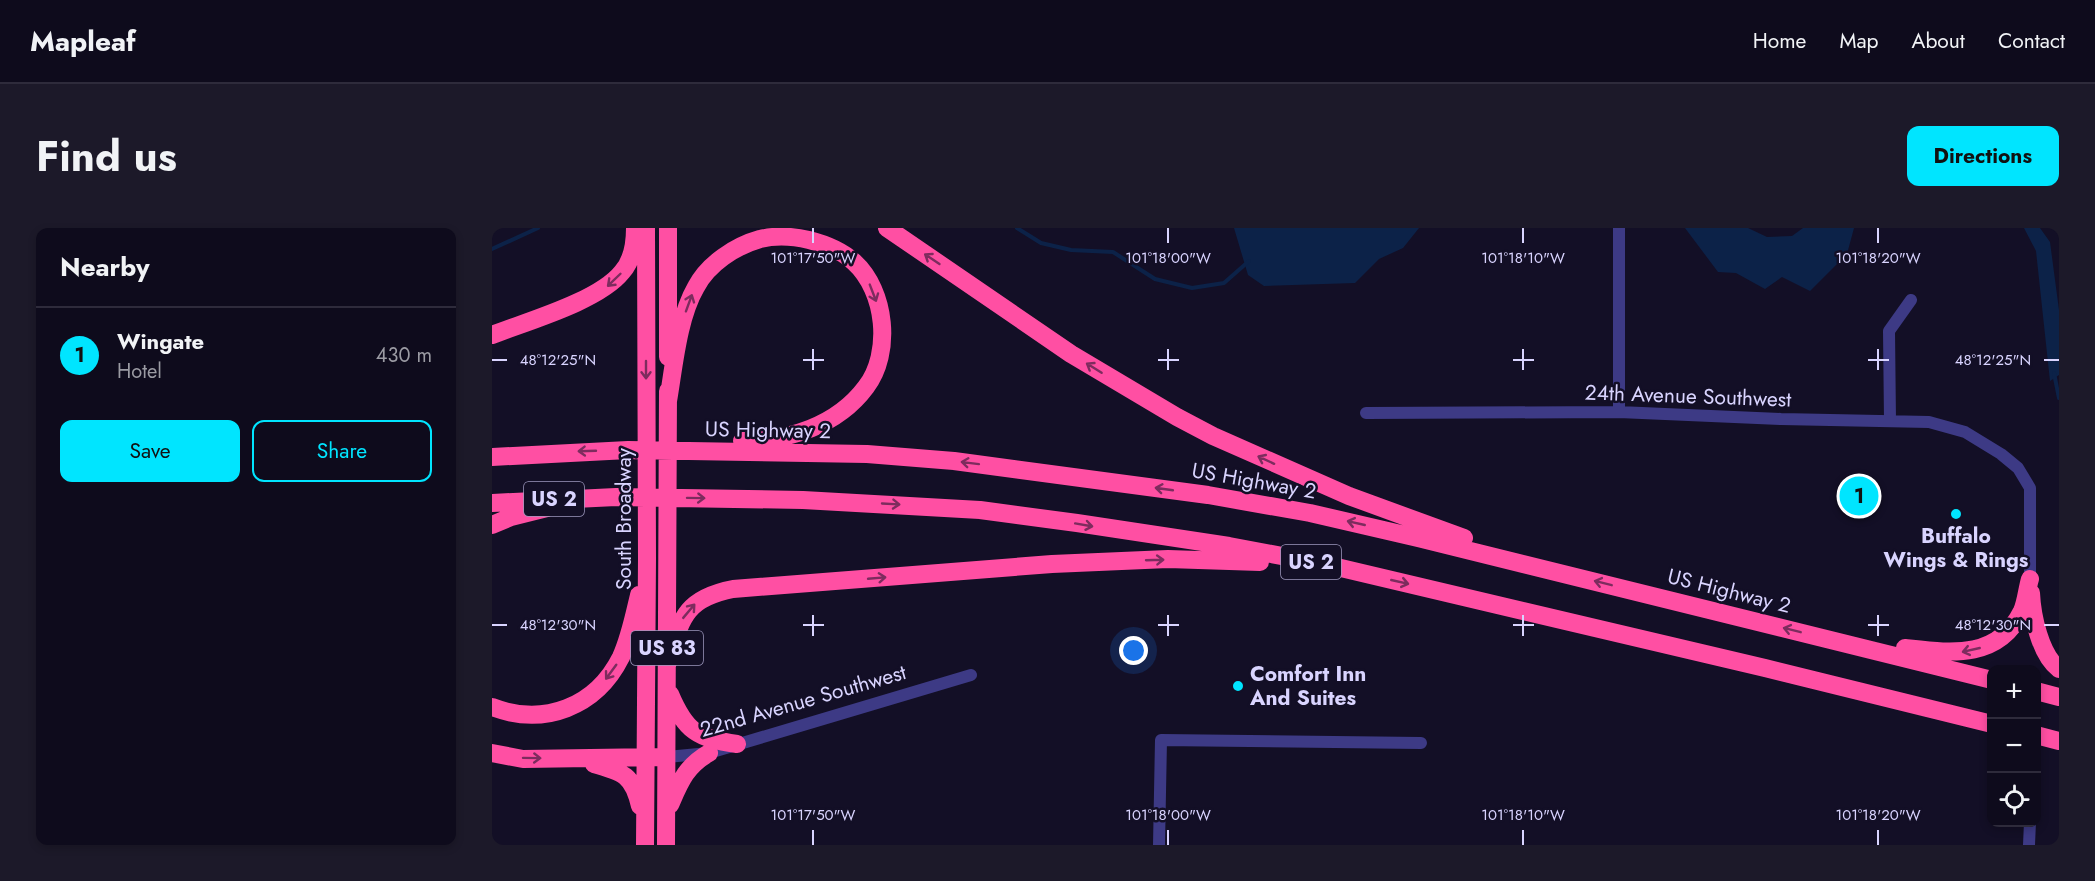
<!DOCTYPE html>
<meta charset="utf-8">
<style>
:root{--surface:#0e0b1c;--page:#1c1929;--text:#f1f3f6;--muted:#9b9ba3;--line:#2e2b3b;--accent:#00e5ff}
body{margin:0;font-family:Jost,sans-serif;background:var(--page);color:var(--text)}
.controls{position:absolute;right:18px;bottom:18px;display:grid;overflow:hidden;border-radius:12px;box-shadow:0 3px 9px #0003}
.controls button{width:54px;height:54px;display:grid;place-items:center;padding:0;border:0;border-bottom:2px solid var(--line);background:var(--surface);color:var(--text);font:30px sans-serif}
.you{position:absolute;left:642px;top:423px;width:21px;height:21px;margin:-15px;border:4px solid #fff;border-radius:50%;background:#1a73e8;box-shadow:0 0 0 9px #1a73e833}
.badge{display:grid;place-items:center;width:39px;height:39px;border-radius:50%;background:var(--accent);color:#111;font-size:20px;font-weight:700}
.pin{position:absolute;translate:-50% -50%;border:3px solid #fff;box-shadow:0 2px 6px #0006}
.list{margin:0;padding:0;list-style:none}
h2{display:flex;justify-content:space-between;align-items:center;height:78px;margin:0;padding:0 24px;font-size:26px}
h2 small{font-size:20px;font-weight:400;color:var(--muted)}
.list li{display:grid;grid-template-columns:39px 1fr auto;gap:18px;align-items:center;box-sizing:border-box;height:96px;padding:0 24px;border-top:2px solid var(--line)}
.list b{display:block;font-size:22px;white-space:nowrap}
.list p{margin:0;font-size:20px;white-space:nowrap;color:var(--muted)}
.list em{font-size:20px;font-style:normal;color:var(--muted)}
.actions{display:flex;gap:12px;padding:18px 24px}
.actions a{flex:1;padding:14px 0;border:2px solid var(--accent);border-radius:12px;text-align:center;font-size:21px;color:var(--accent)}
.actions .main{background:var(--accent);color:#111}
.icon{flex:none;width:33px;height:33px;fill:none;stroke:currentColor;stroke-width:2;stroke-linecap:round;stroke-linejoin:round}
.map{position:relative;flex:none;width:1567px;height:617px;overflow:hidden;border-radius:12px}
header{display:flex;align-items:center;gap:36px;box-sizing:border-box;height:84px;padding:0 30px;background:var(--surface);border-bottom:2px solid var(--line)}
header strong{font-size:28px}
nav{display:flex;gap:33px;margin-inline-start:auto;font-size:21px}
.intro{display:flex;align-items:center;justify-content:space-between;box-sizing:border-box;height:144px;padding:0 36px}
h1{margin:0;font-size:42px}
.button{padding:15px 27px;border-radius:12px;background:var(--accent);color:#111;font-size:21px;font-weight:700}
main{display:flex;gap:36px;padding:0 36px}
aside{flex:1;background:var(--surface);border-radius:12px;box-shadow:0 3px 9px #0003}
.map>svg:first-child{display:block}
</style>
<header>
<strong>Mapleaf</strong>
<nav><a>Home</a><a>Map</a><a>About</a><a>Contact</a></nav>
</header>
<div class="intro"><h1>Find us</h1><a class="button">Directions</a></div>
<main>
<aside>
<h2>Nearby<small></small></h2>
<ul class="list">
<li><span class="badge">1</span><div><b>Wingate</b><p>Hotel</p></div><em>430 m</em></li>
</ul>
<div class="actions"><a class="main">Save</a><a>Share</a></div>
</aside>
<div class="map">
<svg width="1567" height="617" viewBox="0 0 1567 617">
<rect width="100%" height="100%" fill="#130f26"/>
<path fill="#0c2248" d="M742,0H927L911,20L887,31L863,55L772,58L756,47Z
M1193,0H1256L1275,9L1300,8L1311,0H1362L1355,26L1318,63L1290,49L1273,61L1244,45L1226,44Z
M1532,0H1548L1558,14L1567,82V147L1558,153L1544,23Z"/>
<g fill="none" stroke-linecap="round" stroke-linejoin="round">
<path stroke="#0c2248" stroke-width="4" d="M525,0L549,15L579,22L621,24L663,51L700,60L732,55L757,33
M0,21L46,0
M1562,145L1567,170"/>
<path stroke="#3d3a85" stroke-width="12" d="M1127,0V184
M874,185L1127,184L1289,191L1437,194L1473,204L1509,226L1526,240L1538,260V351
M1398,193L1397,103L1419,72
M175,529L217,525L479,447
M667,617L669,512L929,515
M1537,617L1538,594"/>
<path stroke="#ff4fa3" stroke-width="18" d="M395,0L579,126L685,189L721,208L857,268L972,310
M0,107C36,93 107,73 130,44C140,33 143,15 143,0
M176,129V0
M176,173C182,138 186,90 204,59C216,36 243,18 268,11C285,7 300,8 317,12C333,16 350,23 362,34C394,63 400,125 374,159C345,198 296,213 250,213
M0,229L136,222L375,226L462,233L716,267L818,285L926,310L1500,452
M0,275L124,269L311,272L488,282L585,295L737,318L832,336L1273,440L1500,496
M0,297L19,289L55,280
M1539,365C1540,387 1548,427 1567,441
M1413,420C1459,425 1506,432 1530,383C1534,374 1535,361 1538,351
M175,437C189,393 190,371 241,361L560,336L676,331L768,334
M1544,463L1567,469
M178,466C194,504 205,510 245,516
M0,479C52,499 104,479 129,429C138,409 142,388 147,367
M1544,507L1567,513
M0,525L31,531L166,529
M102,536C131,544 141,547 148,578
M178,577C188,554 194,538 217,525
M153,617L155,330L154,0
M174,617L176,163"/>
</g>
<defs><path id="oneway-shaft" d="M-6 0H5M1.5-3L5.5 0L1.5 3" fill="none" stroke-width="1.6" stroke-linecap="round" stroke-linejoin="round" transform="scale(1.5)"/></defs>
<g stroke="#7d2c5e">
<use href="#oneway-shaft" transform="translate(440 31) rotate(-146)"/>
<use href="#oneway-shaft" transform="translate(122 52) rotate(136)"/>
<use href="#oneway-shaft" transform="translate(381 65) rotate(69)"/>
<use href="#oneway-shaft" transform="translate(197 75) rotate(-70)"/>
<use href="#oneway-shaft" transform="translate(602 140) rotate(-148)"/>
<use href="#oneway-shaft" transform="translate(154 142) rotate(90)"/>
<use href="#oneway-shaft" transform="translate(95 223) rotate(178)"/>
<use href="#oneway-shaft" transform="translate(774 232) rotate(-155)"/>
<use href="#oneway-shaft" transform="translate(478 235) rotate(-173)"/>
<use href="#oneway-shaft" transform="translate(672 261) rotate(-172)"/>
<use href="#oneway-shaft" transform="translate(204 270) rotate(1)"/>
<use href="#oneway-shaft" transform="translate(399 276) rotate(3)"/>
<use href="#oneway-shaft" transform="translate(864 295) rotate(-167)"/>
<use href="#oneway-shaft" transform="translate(592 297) rotate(10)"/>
<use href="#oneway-shaft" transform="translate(663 332) rotate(-2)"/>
<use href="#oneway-shaft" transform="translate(385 350) rotate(-5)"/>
<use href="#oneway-shaft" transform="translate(908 354) rotate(13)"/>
<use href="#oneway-shaft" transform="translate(1111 355) rotate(-166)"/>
<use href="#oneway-shaft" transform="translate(197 383) rotate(-50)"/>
<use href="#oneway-shaft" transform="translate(1300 402) rotate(-166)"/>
<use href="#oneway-shaft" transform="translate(1479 422) rotate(167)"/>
<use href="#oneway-shaft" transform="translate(119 444) rotate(126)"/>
<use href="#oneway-shaft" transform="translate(40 530) rotate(1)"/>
</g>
<path fill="none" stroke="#d9d4ff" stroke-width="2" d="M321,0V15M676,0V15M1031,0V15M1386,0V15M321,121V142M676,121V142M1031,121V142M1386,121V142M0,132H15M311,132H332M666,132H687M1021,132H1042M1376,132H1397M1552,132H1567M321,387V408M676,387V408M1031,387V408M1386,387V408M0,397H15M311,397H332M666,397H687M1021,397H1042M1376,397H1397M1552,397H1567M321,602V617M676,602V617M1031,602V617M1386,602V617"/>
<g fill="#00e5ff" stroke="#130f26" stroke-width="2">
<circle cx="1464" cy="286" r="6"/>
<circle cx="746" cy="458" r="6"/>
</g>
<g text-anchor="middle" stroke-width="5" stroke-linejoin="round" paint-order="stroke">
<g fill="#130f26" stroke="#9e99be" stroke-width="1.5">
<rect x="32" y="254" width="60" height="34" rx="4.5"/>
<rect x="789" y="317" width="60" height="34" rx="4.5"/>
<rect x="139" y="403" width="72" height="34" rx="4.5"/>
</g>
<g font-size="20" font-weight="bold" fill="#d9d4ff">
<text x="62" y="278">US 2</text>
<text x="819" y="341">US 2</text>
<text x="175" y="427">US 83</text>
</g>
<g font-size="21" fill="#d9d4ff" stroke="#130f26">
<text transform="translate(1196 168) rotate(2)" y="7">24th Avenue Southwest</text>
<text transform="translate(276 202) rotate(1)" y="7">US Highway 2</text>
<text transform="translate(762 253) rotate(10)" y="7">US Highway 2</text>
<text transform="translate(132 291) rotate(-90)" y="7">South Broadway</text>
<text transform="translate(1237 363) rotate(14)" y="7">US Highway 2</text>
<text transform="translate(311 473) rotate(-16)" y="7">22nd Avenue Southwest</text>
</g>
<g font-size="21" font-weight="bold" fill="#d9d4ff" stroke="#130f26">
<text x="1464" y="315">Buffalo<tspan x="1464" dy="24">Wings &amp; Rings</tspan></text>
<text x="758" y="453" text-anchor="start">Comfort Inn<tspan x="758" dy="24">And Suites</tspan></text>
</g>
</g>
<g font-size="15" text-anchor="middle" fill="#d9d4ff" stroke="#130f26" stroke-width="5" stroke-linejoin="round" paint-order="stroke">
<text x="321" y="35">101°17'50"W</text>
<text x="676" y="35">101°18'00"W</text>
<text x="1031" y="35">101°18'10"W</text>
<text x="1386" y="35">101°18'20"W</text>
<text x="1501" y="137">48°12'25"N</text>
<text x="66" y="137">48°12'25"N</text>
<text x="1501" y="402">48°12'30"N</text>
<text x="66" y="402">48°12'30"N</text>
<text x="321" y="592">101°17'50"W</text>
<text x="676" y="592">101°18'00"W</text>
<text x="1031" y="592">101°18'10"W</text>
<text x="1386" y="592">101°18'20"W</text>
</g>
</svg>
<div class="controls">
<button>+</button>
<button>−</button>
<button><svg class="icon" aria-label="locate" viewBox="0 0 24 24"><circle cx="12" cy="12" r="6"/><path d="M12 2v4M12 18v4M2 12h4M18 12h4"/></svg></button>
</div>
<div class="you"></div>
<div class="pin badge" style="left:1367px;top:268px">1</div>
</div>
</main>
